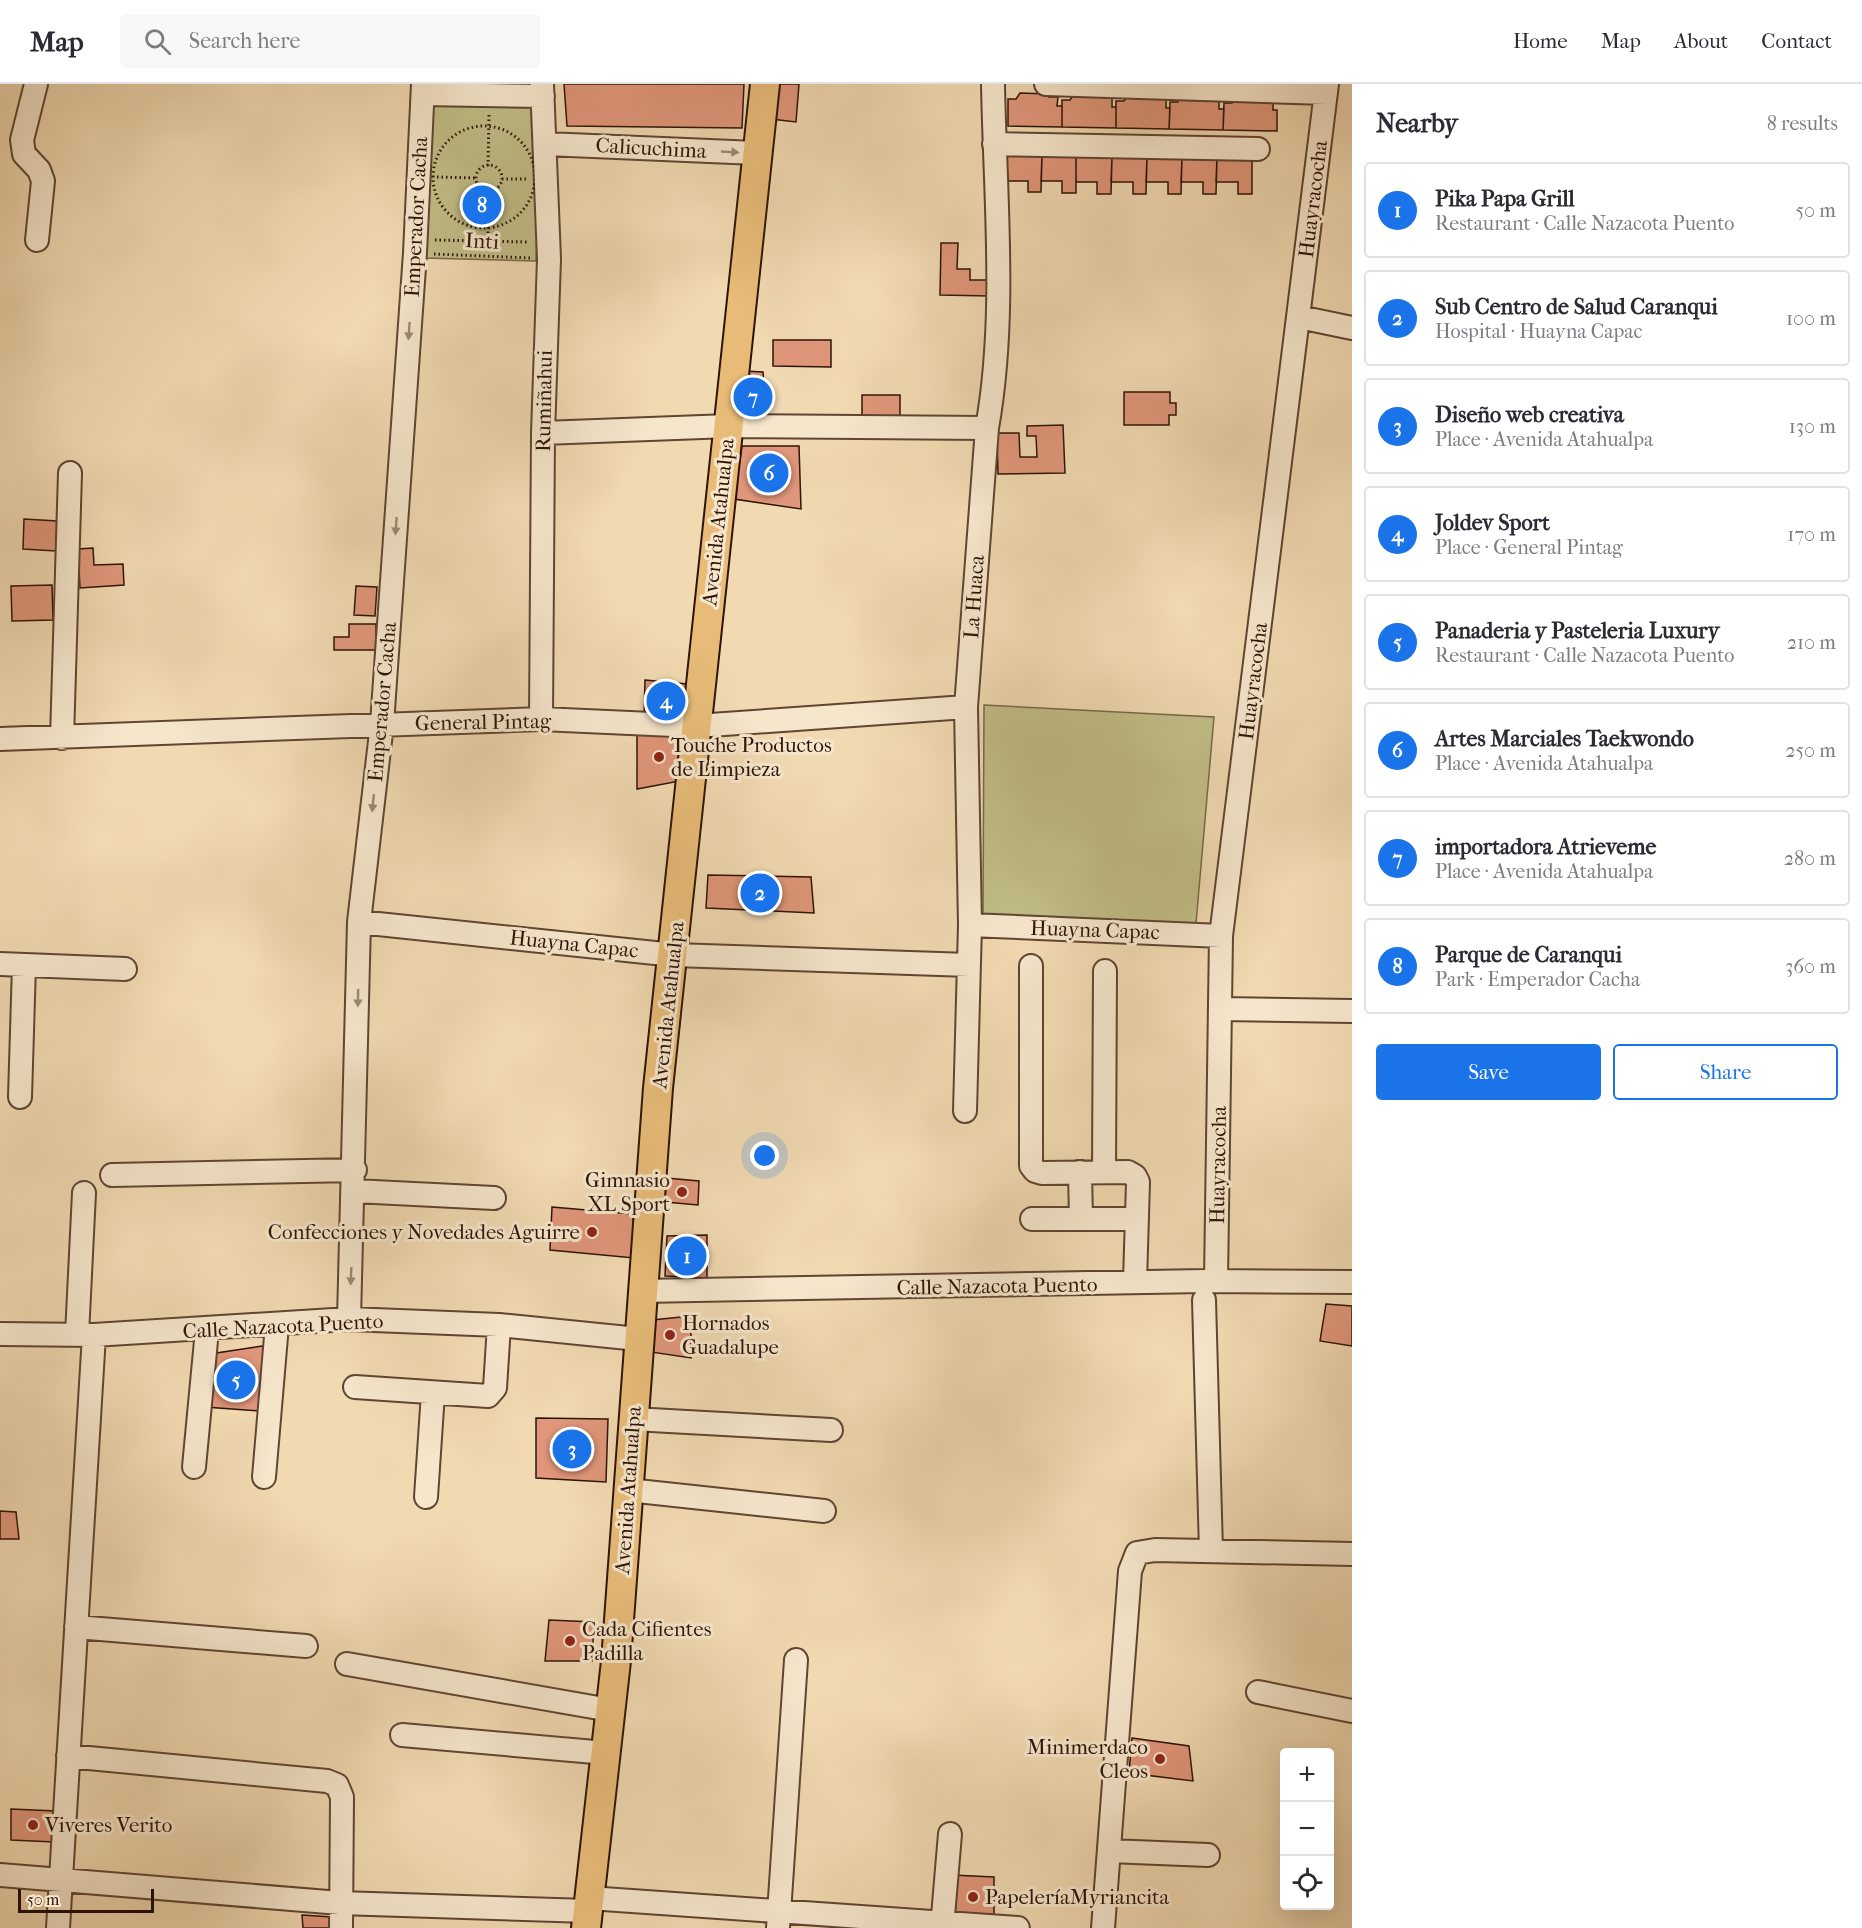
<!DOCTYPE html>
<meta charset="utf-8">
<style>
:root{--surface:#fff;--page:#f7f7f7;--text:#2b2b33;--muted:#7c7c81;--line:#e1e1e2;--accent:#1a73e8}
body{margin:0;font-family:"IM FELL French Canon",serif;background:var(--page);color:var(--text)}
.controls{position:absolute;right:18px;bottom:18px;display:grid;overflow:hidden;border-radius:6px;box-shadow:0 6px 24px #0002}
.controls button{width:54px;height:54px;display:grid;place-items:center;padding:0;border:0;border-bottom:2px solid var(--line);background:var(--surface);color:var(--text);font:30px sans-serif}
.scale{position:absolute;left:18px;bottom:15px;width:136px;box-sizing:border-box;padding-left:6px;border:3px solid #2e1407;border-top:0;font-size:16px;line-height:21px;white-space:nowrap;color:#2e1407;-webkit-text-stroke:4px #f6e6cc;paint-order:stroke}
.you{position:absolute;left:765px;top:1072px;width:21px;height:21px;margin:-15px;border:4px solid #fff;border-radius:50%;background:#1a73e8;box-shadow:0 0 0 9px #1a73e833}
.badge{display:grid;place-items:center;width:39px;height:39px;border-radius:50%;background:var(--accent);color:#fff;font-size:20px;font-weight:700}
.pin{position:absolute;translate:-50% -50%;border:3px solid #fff;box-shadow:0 2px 6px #0006}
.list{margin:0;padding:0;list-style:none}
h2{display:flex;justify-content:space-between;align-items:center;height:78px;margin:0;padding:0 24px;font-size:26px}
h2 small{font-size:20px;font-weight:400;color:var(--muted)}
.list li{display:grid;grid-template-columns:39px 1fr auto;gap:18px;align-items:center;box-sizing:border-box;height:96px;margin:0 12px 12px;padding:0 12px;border:2px solid var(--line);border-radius:6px}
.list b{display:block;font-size:22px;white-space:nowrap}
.list p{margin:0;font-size:20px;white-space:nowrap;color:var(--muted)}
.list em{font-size:20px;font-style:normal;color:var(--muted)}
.actions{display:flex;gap:12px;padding:18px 24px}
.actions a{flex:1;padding:14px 0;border:2px solid var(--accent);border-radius:6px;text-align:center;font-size:21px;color:var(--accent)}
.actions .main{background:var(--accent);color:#fff}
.icon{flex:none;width:33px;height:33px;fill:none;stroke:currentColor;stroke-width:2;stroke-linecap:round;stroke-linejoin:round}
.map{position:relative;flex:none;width:1352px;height:1844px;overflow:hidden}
header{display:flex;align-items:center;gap:36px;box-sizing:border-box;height:84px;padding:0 30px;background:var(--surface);border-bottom:2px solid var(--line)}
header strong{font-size:28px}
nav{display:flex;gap:33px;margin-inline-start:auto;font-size:21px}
.search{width:420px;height:54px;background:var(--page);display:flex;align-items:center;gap:15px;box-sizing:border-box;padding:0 21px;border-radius:6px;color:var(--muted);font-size:22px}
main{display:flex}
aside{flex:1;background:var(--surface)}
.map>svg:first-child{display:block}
</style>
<header>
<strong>Map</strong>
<div class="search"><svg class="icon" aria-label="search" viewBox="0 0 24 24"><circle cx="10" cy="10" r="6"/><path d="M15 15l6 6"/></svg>Search here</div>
<nav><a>Home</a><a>Map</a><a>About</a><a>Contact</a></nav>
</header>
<main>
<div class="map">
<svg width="1352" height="1844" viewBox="0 0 1352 1844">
<rect width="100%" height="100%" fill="#f1d9b1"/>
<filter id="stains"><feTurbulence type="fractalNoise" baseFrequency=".00333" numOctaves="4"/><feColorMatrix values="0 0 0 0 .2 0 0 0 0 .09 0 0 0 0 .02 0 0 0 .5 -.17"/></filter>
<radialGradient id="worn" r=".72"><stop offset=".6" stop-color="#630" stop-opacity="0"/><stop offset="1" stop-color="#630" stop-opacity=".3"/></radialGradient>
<path fill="#c1bd87" stroke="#786847" stroke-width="1.5" d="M429,12L541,14L536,177L424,174Z
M984,621L1214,633L1196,839L983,832Z"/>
<path fill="#e0967a" stroke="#2e1407" stroke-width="1.5" d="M564,0H744L742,44L567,42Z
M775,0H799L796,38L771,35Z
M1020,9L1049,10V13H1058L1057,22H1062V43L1008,42V15H1016Z
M1074,10L1103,11V14H1112V23H1116V44L1062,43V16H1070Z
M1128,11L1157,12V15H1166V24H1170L1169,45L1116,44V17H1124Z
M1178,16H1219V25H1224L1223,46L1169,45L1170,18H1178Z
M1232,17H1273V26H1277V47L1223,46L1224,19H1232Z
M1007,71L1042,72L1041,108H1028V97H1007Z
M1042,72L1076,73V109H1062V97H1041Z
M1076,73H1112L1111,110H1097V98H1076Z
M1112,73L1147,74L1146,110H1133V98H1111Z
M1147,74H1182L1181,110H1168V98H1146Z
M1182,74H1217L1216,110H1203V98H1181Z
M1217,74H1252V110H1238V98H1216Z
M941,159H958L957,185H970V196H989V212L940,211Z
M773,256H831V283L773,282Z
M744,287L763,288L766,338L738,342Z
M1124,308H1170V319H1176V331H1169V341H1124Z
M862,311H900V337H862Z
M1063,341L1065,389L998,390L997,349H1019L1020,373H1037L1036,352H1027V342Z
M742,362H799L801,425L734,415Z
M24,435L57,437L56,467L23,465Z
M93,464L94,481L123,480L124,501L80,504L78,465Z
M52,501L53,536L12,537L11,502Z
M356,502L377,503L375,532L354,531Z
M349,540H376V566H334V553H349Z
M645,596L687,600V638L644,635Z
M637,646L680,649V697L637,705Z
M708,791L811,793L814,829L706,824Z
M666,1094L699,1097L698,1121L665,1118Z
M552,1123L633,1130L634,1174L550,1166Z
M707,1151V1194L665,1192L667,1152Z
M1326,1220L1352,1222V1262L1320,1257Z
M691,1232V1274L644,1267L652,1236Z
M269,1261L260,1327L205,1323L210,1270Z
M536,1334L608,1335L606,1398L536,1394Z
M0,1427L16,1428L19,1455H0Z
M549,1536L594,1538L592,1577H545Z
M1132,1654L1189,1662L1193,1697L1129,1689Z
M11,1725L56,1727L54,1758L11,1756Z
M952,1791L994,1793V1835L951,1832Z
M302,1831L332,1833L333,1844H303Z"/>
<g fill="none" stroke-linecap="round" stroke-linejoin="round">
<defs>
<path id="minor" d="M36,0L22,56L24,70L39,86L43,97L37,156
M1046,0L1326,9
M423,10L543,12
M546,60L756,69
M994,60L1258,65
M1299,233L1352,244
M543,349L729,342L987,344
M541,635L543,349L549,175L542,0
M62,654L70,389
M0,655L541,635L696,642L966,623
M359,838L674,871L969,881
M970,841L1221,852
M0,880L125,885
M1031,882V1082L1035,1087L1042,1089L1128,1088L1135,1092L1138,1098L1135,1198
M1220,925L1352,927
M20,1013L24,881
M965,1027L970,841L966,623L987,344C1007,232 995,113 993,0
M1080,1088L1081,1135H1137
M1104,1088L1105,887
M112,1091L355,1086
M354,1107L494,1114
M1032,1135H1081
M1216,1197L1221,852L1327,0
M642,1207L1204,1197L1352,1198
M1204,1216L1211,1467
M349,1235L359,838L382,640L415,169L423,0
M0,1250L94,1251L349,1235L499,1241L638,1255
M77,1251L84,1109
M355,1303L488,1312L495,1304L499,1241
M633,1335L831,1346
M194,1383L207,1246
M264,1393L277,1241
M628,1406L824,1427
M426,1413L433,1309
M76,1543L306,1562
M347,1580L610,1626
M1258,1608L1352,1627
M402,1651L606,1669
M68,1672L327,1697L337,1701L342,1713L341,1844
M1109,1767L1208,1771
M0,1791L340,1819L588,1827
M589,1814L1018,1844
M58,1844L94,1251
M778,1844L796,1576
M942,1844L950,1750
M1103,1844L1130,1487L1137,1469L1155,1466L1352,1470"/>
<path id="major" d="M586,1844L616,1577L658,1004L765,0"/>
</defs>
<use href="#minor" stroke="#5f4532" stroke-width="26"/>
<use href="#major" stroke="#2e1407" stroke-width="32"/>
<path stroke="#2e1407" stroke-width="3" stroke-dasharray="1.5 3" stroke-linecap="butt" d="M433 93a51 51 0 1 1 102 0a51 51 0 1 1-102 0Z
M476 94a13 13 0 1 1 26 0a13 13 0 1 1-26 0Z
M488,82L489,31
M437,93L476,94
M502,95H527
M488,107V157
M435,156L528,158
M434,170L530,174"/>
<use href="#minor" stroke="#f6e6cc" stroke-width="22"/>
<use href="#major" stroke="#e8bc78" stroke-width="28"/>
</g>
<defs><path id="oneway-solid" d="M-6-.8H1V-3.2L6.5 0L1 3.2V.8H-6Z" transform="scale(1.5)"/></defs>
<g fill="#9c8873">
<use href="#oneway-solid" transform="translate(730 68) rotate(3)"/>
<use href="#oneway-solid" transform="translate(409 247) rotate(94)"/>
<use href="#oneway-solid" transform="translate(396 442) rotate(94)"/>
<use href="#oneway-solid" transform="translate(373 719) rotate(96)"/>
<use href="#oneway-solid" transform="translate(358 914) rotate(91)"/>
<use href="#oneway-solid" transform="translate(351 1192) rotate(92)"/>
</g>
<g fill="#8f2418" stroke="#f6e6cc" stroke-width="2">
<circle cx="659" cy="673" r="6"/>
<circle cx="682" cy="1108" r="6"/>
<circle cx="592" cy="1148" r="6"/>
<circle cx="670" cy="1251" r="6"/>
<circle cx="570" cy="1557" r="6"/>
<circle cx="1160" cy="1675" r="6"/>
<circle cx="33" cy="1741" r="6"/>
<circle cx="973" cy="1813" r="6"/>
</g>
<g text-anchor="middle" stroke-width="6" stroke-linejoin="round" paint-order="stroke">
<g font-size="21" fill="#2e1407" stroke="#f6e6cc">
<text transform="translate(651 64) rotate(3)" y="7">Calicuchima</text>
<text transform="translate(1313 115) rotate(-83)" y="7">Huayracocha</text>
<text transform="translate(416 133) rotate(-87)" y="7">Emperador Cacha</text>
<text transform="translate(482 157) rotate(3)" y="7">Inti</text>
<text transform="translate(544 317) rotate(-89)" y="7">Rumiñahui</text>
<text transform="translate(718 438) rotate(-84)" y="7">Avenida Atahualpa</text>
<text transform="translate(974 513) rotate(-86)" y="7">La Huaca</text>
<text transform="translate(1253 597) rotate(-83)" y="7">Huayracocha</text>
<text transform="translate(382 618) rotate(-85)" y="7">Emperador Cacha</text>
<text transform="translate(483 638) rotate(-1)" y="7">General Pintag</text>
<text transform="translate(1095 846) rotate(2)" y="7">Huayna Capac</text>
<text transform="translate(574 860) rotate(6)" y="7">Huayna Capac</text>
<text transform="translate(668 921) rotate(-84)" y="7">Avenida Atahualpa</text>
<text transform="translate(1218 1081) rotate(-89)" y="7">Huayracocha</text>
<text transform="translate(997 1202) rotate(-1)" y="7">Calle Nazacota Puento</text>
<text transform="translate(283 1242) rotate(-3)" y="7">Calle Nazacota Puento</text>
<text transform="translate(628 1406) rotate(-86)" y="7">Avenida Atahualpa</text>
</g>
<g font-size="21" fill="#2e1407" stroke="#f6e6cc" text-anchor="start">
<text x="671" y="668">Touche Productos<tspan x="671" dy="24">de Limpieza</tspan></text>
<text x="670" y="1103" text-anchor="end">Gimnasio<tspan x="670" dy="24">XL Sport</tspan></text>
<text x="580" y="1155" text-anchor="end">Confecciones y Novedades Aguirre</text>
<text x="682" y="1246">Hornados<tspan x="682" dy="24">Guadalupe</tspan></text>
<text x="582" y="1552">Cada Cifientes<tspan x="582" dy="24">Padilla</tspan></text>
<text x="1148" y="1670" text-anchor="end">Minimerdaco<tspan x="1148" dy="24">Cleos</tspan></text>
<text x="45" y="1748">Viveres Verito</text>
<text x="985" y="1820">PapeleríaMyriancita</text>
</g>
</g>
<rect width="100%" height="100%" filter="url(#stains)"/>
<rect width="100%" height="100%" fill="url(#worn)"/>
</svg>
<div class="controls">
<button>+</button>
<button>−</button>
<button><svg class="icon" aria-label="locate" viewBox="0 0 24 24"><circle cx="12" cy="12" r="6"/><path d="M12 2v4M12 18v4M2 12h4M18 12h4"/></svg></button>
</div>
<div class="scale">50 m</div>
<div class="you"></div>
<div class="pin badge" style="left:687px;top:1172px">1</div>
<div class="pin badge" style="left:760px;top:809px">2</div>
<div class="pin badge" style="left:572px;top:1365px">3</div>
<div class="pin badge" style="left:666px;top:617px">4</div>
<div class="pin badge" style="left:236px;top:1296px">5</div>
<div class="pin badge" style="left:769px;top:389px">6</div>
<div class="pin badge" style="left:753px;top:313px">7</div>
<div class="pin badge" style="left:482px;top:121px">8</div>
</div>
<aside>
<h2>Nearby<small>8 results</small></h2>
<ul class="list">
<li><span class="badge">1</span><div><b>Pika Papa Grill</b><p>Restaurant · Calle Nazacota Puento</p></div><em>50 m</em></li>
<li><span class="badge">2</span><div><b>Sub Centro de Salud Caranqui</b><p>Hospital · Huayna Capac</p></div><em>100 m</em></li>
<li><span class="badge">3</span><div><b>Diseño web creativa</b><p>Place · Avenida Atahualpa</p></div><em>130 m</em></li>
<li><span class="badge">4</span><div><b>Joldev Sport</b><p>Place · General Pintag</p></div><em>170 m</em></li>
<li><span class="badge">5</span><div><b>Panaderia y Pasteleria Luxury</b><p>Restaurant · Calle Nazacota Puento</p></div><em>210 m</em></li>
<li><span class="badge">6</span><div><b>Artes Marciales Taekwondo</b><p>Place · Avenida Atahualpa</p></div><em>250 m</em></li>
<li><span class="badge">7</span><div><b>importadora Atrieveme</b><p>Place · Avenida Atahualpa</p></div><em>280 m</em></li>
<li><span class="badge">8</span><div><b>Parque de Caranqui</b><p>Park · Emperador Cacha</p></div><em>360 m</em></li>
</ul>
<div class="actions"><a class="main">Save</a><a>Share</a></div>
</aside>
</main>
